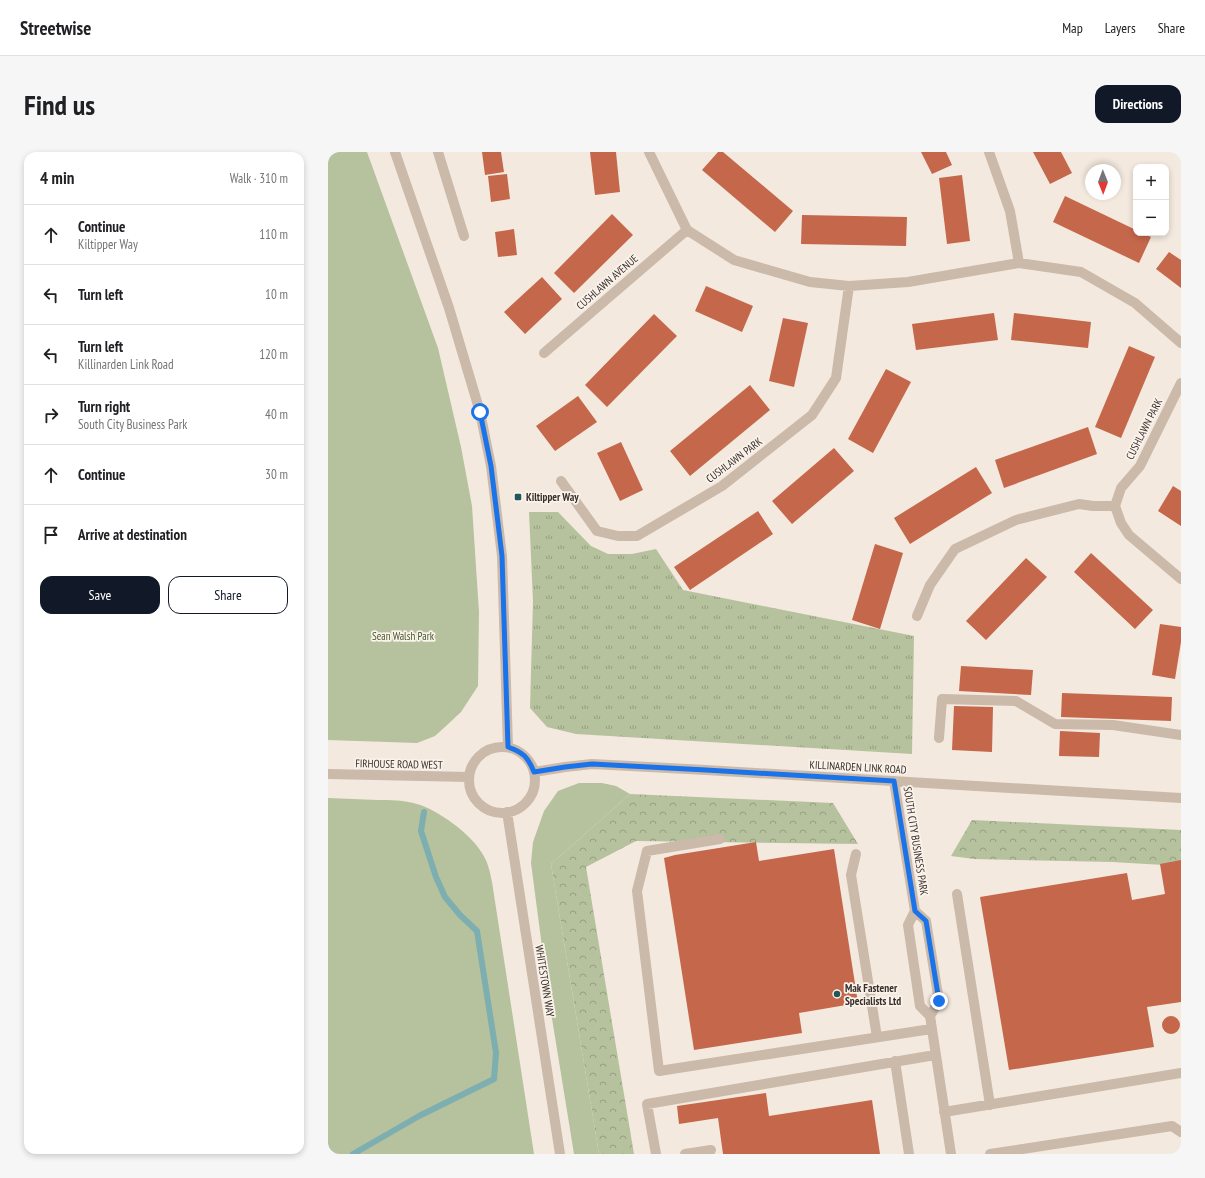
<!DOCTYPE html>
<meta charset="utf-8">
<style>
:root{--surface:#fff;--page:#f6f6f6;--text:#202124;--muted:#757577;--line:#e0e0e0;--accent:#111827}
body{margin:0;font-family:"PT Sans Narrow",sans-serif;background:var(--page);color:var(--text)}
.controls{position:absolute;right:12px;top:12px;display:grid;overflow:hidden;border-radius:8px;box-shadow:0 2px 6px #0003}
.controls button{width:36px;height:36px;display:grid;place-items:center;padding:0;border:0;border-bottom:1px solid var(--line);background:var(--surface);color:var(--text);font:20px sans-serif}
.compass{position:absolute;left:757px;top:12px;width:36px;height:36px;border-radius:50%;background:var(--surface);box-shadow:0 2px 6px #0003;rotate:179deg}
.stop{position:absolute;width:12px;height:12px;margin:-9px;border:3px solid #1a73e8;border-radius:50%;background:#fff}
.stop.end{background:#1a73e8;border-color:#fff;box-shadow:0 1px 4px #0008}
.list{margin:0;padding:0;list-style:none}
h2{display:flex;justify-content:space-between;align-items:center;height:52px;margin:0;padding:0 16px;font-size:17px}
h2 small{font-size:13px;font-weight:400;color:var(--muted)}
.list li{display:grid;grid-template-columns:26px 1fr auto;gap:12px;align-items:center;box-sizing:border-box;height:60px;padding:0 16px;border-top:1px solid var(--line)}
.list b{display:block;font-size:15px;white-space:nowrap}
.list p{margin:0;font-size:13px;white-space:nowrap;color:var(--muted)}
.list em{font-size:13px;font-style:normal;color:var(--muted)}
.actions{display:flex;gap:8px;padding:12px 16px}
.actions a{flex:1;padding:9px 0;border:1px solid var(--accent);border-radius:12px;text-align:center;font-size:14px;color:var(--accent)}
.actions .main{background:var(--accent);color:#fff}
.icon{flex:none;width:22px;height:22px;fill:none;stroke:currentColor;stroke-width:2;stroke-linecap:round;stroke-linejoin:round}
.map{position:relative;flex:none;width:853px;height:1002px;overflow:hidden;border-radius:12px}
header{display:flex;align-items:center;gap:24px;box-sizing:border-box;height:56px;padding:0 20px;background:var(--surface);border-bottom:1px solid var(--line)}
header strong{font-size:19px}
nav{display:flex;gap:22px;margin-inline-start:auto;font-size:14px}
.intro{display:flex;align-items:center;justify-content:space-between;box-sizing:border-box;height:96px;padding:0 24px}
h1{margin:0;font-size:28px}
.button{padding:10px 18px;border-radius:12px;background:var(--accent);color:#fff;font-size:14px;font-weight:700}
main{display:flex;gap:24px;padding:0 24px}
aside{flex:1;background:var(--surface);border-radius:12px;box-shadow:0 2px 6px #0003}
.map>svg:first-child{display:block}
</style>
<header>
<strong>Streetwise</strong>
<nav><a>Map</a><a>Layers</a><a>Share</a></nav>
</header>
<div class="intro"><h1>Find us</h1><a class="button">Directions</a></div>
<main>
<aside>
<h2>4 min<small>Walk · 310 m</small></h2>
<ul class="list">
<li><svg class="icon" aria-label="ahead" viewBox="0 0 24 24"><path d="M12 20V5M6 11l6-6 6 6"/></svg><div><b>Continue</b><p>Kiltipper Way</p></div><em>110 m</em></li>
<li><svg class="icon" aria-label="left" viewBox="0 0 24 24"><path d="M17 20v-9H6M10 6l-5 5 5 5"/></svg><div><b>Turn left</b></div><em>10 m</em></li>
<li><svg class="icon" aria-label="left" viewBox="0 0 24 24"><path d="M17 20v-9H6M10 6l-5 5 5 5"/></svg><div><b>Turn left</b><p>Killinarden Link Road</p></div><em>120 m</em></li>
<li><svg class="icon" aria-label="right" viewBox="0 0 24 24"><path d="M7 20v-9h11M14 6l5 5-5 5"/></svg><div><b>Turn right</b><p>South City Business Park</p></div><em>40 m</em></li>
<li><svg class="icon" aria-label="ahead" viewBox="0 0 24 24"><path d="M12 20V5M6 11l6-6 6 6"/></svg><div><b>Continue</b></div><em>30 m</em></li>
<li><svg class="icon" aria-label="arrive" viewBox="0 0 24 24"><path d="M6 21V4h12l-3 4 3 4H6"/></svg><div><b>Arrive at destination</b></div></li>
</ul>
<div class="actions"><a class="main">Save</a><a>Share</a></div>
</aside>
<div class="map">
<svg width="853" height="1002" viewBox="0 0 853 1002">
<defs>
<pattern id="grass-tufts" width="24" height="20" patternUnits="userSpaceOnUse"><rect width="24" height="20" fill="#b6c29e"/><path d="M3 7l-1-3M5 7V3M7 7l1-3M15 17l-1-3M17 17v-4M19 17l1-3" fill="none" stroke="#959e81"/></pattern>
<pattern id="forest-crowns" width="20" height="18" patternUnits="userSpaceOnUse"><rect width="20" height="18" fill="#b6c29e"/><path d="M2 6a3 3 0 1 1 6 0M12 15a3 3 0 1 1 6 0" fill="none" stroke="#959e81"/></pattern>
</defs>
<rect width="100%" height="100%" fill="#f3e9de"/>
<path fill="url(#grass-tufts)" d="M201,360H230L263,394L280,402H304L328,397L355,438L586,484L584,602L248,582L219,575L202,556L205,449Z"/>
<path fill="url(#forest-crowns)" d="M302,642L505,651L530,692L308,689L258,715L306,1002H271L223,712Z
M644,668L853,678V714L784,710L646,707L623,704Z"/>
<path fill="#b6c29e" d="M0,0H39L110,196L133,295L144,354L151,460L150,534L133,560L118,574L107,584L89,591L0,588Z
M251,631H274L288,634L302,642L223,712L271,1002H246L221,848L203,711L205,690L216,659L230,639Z
M0,646C16,647 33,647 49,648C63,648 76,648 89,652C110,658 143,682 154,701C160,710 162,720 164,730L206,1002H0Z"/>
<g fill="none" stroke-linecap="round" stroke-linejoin="round">
<path stroke="#7daeb0" stroke-width="6" d="M25,1002L91,964L166,927L168,901L149,779L132,763L117,745L108,725L93,679L96,660"/>
</g>
<path fill="#c5674a" d="M154,0H173L176,20L157,23Z
M262,0H288L292,40L267,43Z
M390,0H395L465,59L447,80L374,18Z
M593,0H618L624,13L604,22Z
M705,0H733L744,21L722,32Z
M179,22L182,47L163,50L160,24Z
M634,23L642,89L619,92L611,26Z
M737,44L808,78V81H814L823,85L811,111L725,70Z
M284,62L305,83L246,141L226,121Z
M474,63L579,65L578,94L473,92Z
M186,77L189,103L170,105L167,80Z
M841,100L853,108V136L828,117Z
M214,125L234,147L197,182L176,160Z
M378,134L425,154L414,180L367,159Z
M666,161L670,188L588,198L584,172Z
M686,161L763,170L760,196L683,188Z
M326,162L349,184L279,255L257,233Z
M455,166L480,171L466,235L441,229Z
M801,194L827,205L793,286L767,275Z
M558,217L583,230L545,301L520,287Z
M422,233L442,258L362,324L342,299Z
M250,244L269,270L227,299L208,274Z
M760,275L769,302L676,336L667,308Z
M293,290L315,338L292,349L269,301Z
M506,296L526,319L464,372L444,349Z
M648,315L664,341L582,392L566,366Z
M845,334L853,339V374L830,359Z
M430,359L445,382L362,438L346,415Z
M547,392L575,401L552,477L524,468Z
M763,401L825,458L807,477L746,420Z
M698,406L719,425L658,488L638,469Z
M832,472L853,475V490L847,527L824,523Z
M633,514L705,518L703,543L631,539Z
M734,541L844,545L843,569L733,565Z
M626,554L665,555L664,600L624,598Z
M732,579L772,581L771,605L731,604Z
M428,690L431,709L506,697L530,851L471,861L474,881L366,898L336,706L347,703Z
M853,708V850L819,855L826,895L681,918L652,745L799,721L804,748L837,742L832,712Z
M834 873a9 9 0 1 1 18 0a9 9 0 1 1-18 0Z
M438,941L441,964L544,948L552,1002H395L390,966L351,972L349,954Z"/>
<g fill="none" stroke-linecap="round" stroke-linejoin="round">
<path stroke="#cbb9aa" stroke-width="10" d="M67,0L121,156L152,260L163,314L174,404L180,595
M110,0L136,84
M321,0L359,78L406,108L482,130L521,134L580,130L691,111L753,120L807,151L853,191
M661,0L682,59L691,111
M216,201L359,78
M853,231L812,314L793,336L787,354L793,371L801,383L853,427
M233,329L269,379L290,384H309L394,334L484,263L508,226L521,134
M589,464L602,433L627,397L688,368L751,352L765,354H787
M611,586L614,547L688,549L727,572L785,573L853,583
M141 628a33 33 0 1 1 66 0a33 33 0 1 1-66 0Z
M206,620L237,615L264,612L378,618L853,646
M0,622L141,625
M566,629L587,759L580,773L592,854L602,864L623,1002
M179,660L232,1002
M392,687L319,699L309,739L331,919L603,877
M528,702L523,723L549,885
M629,742L662,953
M587,759L598,769L611,849L602,864
M567,909L581,1002
M616,960L853,921
M328,1002L319,952L607,903
M357,1002L383,998
M662,1002L844,974L853,980"/>
</g>
<g fill="none" stroke-linecap="round" stroke-linejoin="round">
<path stroke="#1a73e8" stroke-width="5" d="M152,260L163,314L174,404L180,595C195,600 200,605 206,620L237,615L264,612L378,618L566,629L587,759L598,769L611,849"/>
</g>
<g fill="#1f575a" stroke="#faf3eb" stroke-width="1.5">
<rect x="186" y="341" width="8" height="8" rx="2"/>
<circle cx="509" cy="842" r="4"/>
</g>
<g text-anchor="middle" stroke-width="3.5" stroke-linejoin="round" paint-order="stroke">
<g font-size="11" fill="#392e2a" stroke="#faf3eb">
<text transform="translate(279 130) rotate(-41)" y="4">CUSHLAWN AVENUE</text>
<text transform="translate(816 277) rotate(-63)" y="4">CUSHLAWN PARK</text>
<text transform="translate(406 308) rotate(-37)" y="4">CUSHLAWN PARK</text>
<text transform="translate(71 612) rotate(1)" y="4">FIRHOUSE ROAD WEST</text>
<text transform="translate(530 615) rotate(3)" y="4">KILLINARDEN LINK ROAD</text>
<text transform="translate(588 689) rotate(81)" y="4">SOUTH CITY BUSINESS PARK</text>
<text transform="translate(217 829) rotate(81)" y="4">WHITESTOWN WAY</text>
</g>
<g font-size="11" font-weight="bold" fill="#392e2a" stroke="#faf3eb" text-anchor="start">
<text x="198" y="349">Kiltipper Way</text>
<text x="517" y="840">Mak Fastener<tspan x="517" dy="13">Specialists Ltd</tspan></text>
</g>
<g font-size="11" fill="#48572d" stroke="#faf3eb">
<text x="75" y="488">Sean Walsh Park</text>
</g>
</g>
</svg>
<div class="controls">
<button>+</button>
<button>−</button>
</div>
<svg class="compass" viewBox="-18 -18 36 36"><path d="M0-13l5 13h-10z" fill="#e53935"/><path d="M0 13l5-13h-10z" fill="#757577"/></svg>
<div class="stop" style="left:152px;top:260px"></div>
<div class="stop end" style="left:611px;top:849px"></div>
</div>
</main>
